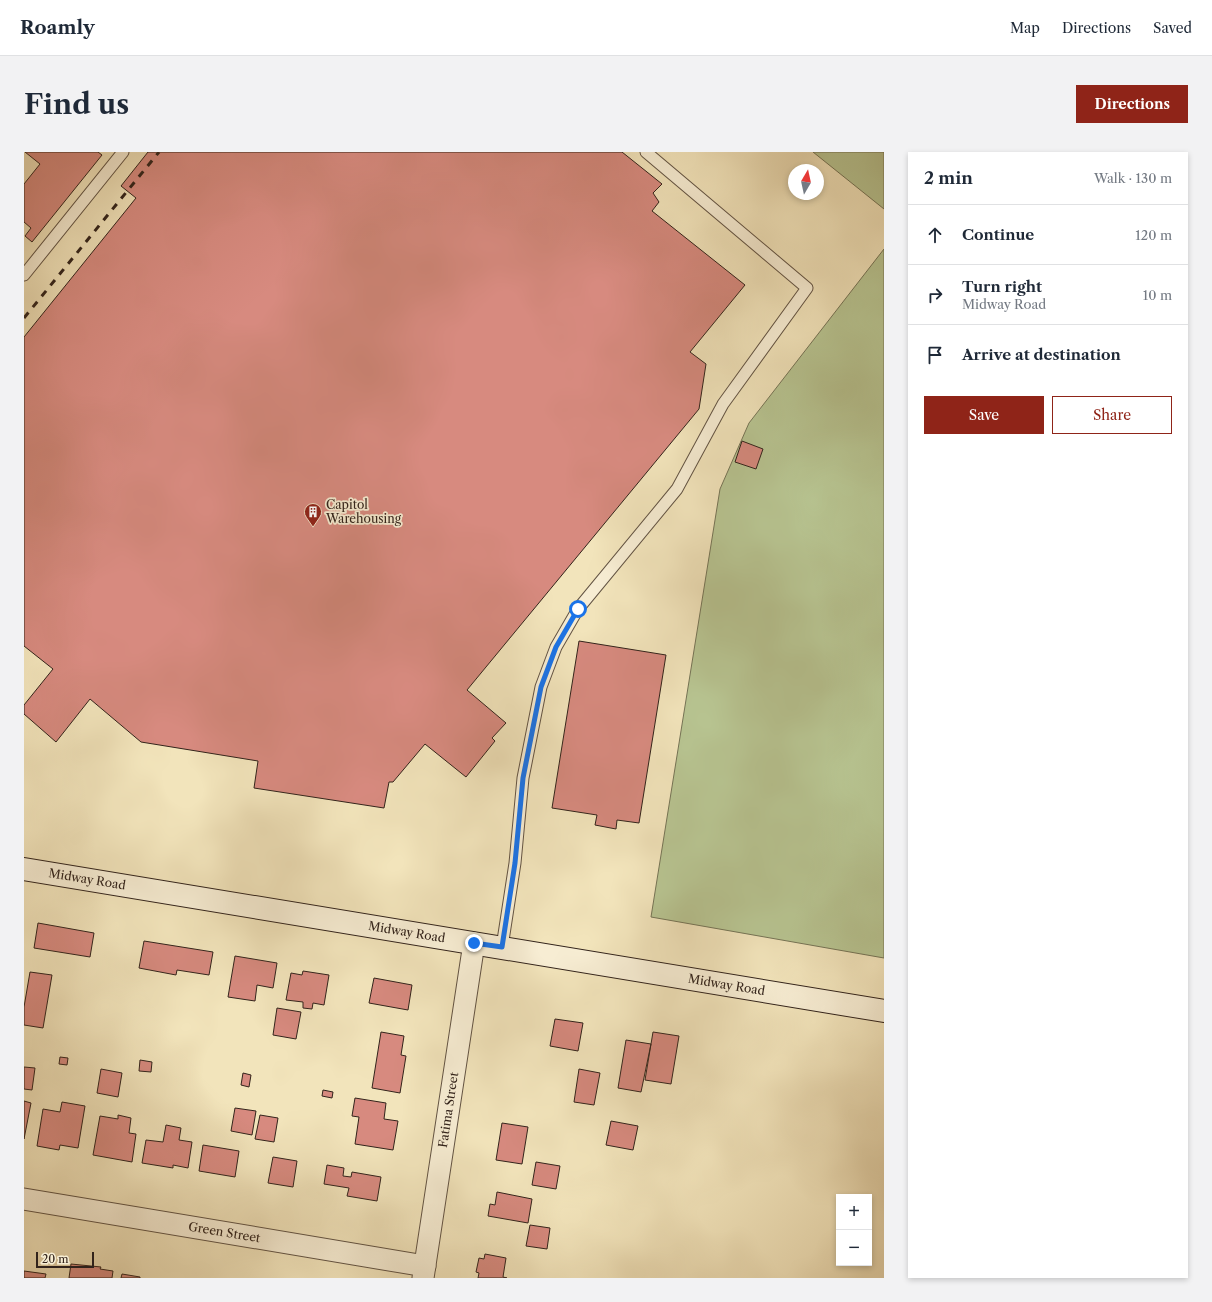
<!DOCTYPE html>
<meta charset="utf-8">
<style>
:root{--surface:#fff;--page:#f2f2f3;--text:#1f2937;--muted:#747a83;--line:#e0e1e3;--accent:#8f2418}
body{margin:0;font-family:"Libre Caslon Text",serif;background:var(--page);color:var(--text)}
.controls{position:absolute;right:12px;bottom:12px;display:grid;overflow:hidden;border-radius:0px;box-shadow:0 2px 6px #0003}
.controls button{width:36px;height:36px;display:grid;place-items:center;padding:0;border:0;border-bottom:1px solid var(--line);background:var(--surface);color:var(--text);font:20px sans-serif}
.compass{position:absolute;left:764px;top:12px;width:36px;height:36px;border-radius:50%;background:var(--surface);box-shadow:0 2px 6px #0003;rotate:9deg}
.scale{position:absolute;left:12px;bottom:10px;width:58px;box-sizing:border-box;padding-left:4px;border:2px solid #32231b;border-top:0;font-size:11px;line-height:14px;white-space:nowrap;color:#32231b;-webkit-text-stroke:3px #f7edd3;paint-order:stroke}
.stop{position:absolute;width:12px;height:12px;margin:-9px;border:3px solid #1a73e8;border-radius:50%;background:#fff}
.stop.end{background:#1a73e8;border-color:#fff;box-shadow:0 1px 4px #0008}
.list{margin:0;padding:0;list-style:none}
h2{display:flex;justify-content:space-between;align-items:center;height:52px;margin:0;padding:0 16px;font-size:17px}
h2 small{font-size:13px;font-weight:400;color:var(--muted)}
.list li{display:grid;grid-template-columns:26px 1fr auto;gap:12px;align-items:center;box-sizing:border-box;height:60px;padding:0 16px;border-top:1px solid var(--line)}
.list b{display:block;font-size:15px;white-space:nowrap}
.list p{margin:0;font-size:13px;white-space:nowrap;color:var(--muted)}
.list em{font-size:13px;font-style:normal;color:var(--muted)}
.actions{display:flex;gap:8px;padding:12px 16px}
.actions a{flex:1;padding:9px 0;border:1px solid var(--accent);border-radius:0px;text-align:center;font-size:14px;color:var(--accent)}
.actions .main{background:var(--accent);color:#fff}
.icon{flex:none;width:22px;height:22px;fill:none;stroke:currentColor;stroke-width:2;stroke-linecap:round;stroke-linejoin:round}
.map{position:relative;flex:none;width:860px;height:1126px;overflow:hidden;border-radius:0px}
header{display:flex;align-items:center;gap:24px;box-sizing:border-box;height:56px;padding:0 20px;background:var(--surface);border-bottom:1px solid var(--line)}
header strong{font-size:19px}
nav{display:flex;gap:22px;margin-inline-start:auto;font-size:14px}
.intro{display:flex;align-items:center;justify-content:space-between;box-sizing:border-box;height:96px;padding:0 24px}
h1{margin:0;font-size:28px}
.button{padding:10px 18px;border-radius:0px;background:var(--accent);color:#fff;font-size:14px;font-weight:700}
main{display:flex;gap:24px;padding:0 24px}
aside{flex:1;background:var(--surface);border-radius:0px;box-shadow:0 2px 6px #0003}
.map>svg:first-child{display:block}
</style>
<header>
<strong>Roamly</strong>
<nav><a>Map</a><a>Directions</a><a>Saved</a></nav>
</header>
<div class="intro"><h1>Find us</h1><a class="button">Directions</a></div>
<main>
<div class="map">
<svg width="860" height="1126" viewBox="0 0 860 1126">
<rect width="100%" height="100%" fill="#f2e4bb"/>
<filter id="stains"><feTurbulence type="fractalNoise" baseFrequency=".005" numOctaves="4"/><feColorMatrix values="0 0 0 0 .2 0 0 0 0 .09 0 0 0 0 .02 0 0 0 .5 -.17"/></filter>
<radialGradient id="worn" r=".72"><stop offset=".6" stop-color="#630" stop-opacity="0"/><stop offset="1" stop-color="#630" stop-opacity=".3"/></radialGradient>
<path fill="#b8c592" stroke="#757456" d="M789,0H860V57Z
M860,97V806L627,765L696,337L725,271Z"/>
<path fill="#d78a7f" stroke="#32231b" d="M1,0H74L78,3L8,90L1,84L7,76L0,70V32L16,12Z
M124,0H598L638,32L629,41L635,50L628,59L721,133L666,200L682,212L675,257L443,538L482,571L468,586L471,589L442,625L401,592L369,630H365L360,656L230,636L234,609L117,590L66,547L32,590L0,562V553L29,517L0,494V185L112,46L97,34Z
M718,289L739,297L732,317L711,310Z
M555,489L642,503L615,671L593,668L592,677L571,673L573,663L528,656Z
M14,771L70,781L66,805L10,796Z
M120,789L189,800L185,823L153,818L152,823L115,816Z
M211,804L253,811L249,836L233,833L231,849L204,845Z
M279,819L305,823L300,853L289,851L288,857L279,856V850L262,848L267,821L278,823Z
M6,820L28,823L19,876L0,873V855Z
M350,826L388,833L384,858L345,851Z
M253,856L277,860L272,887L249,883Z
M531,867L559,871L554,899L526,894Z
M357,880L380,884L377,903L382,904L376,941L348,936Z
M629,880L655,884L647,932L621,928Z
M602,888L627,892L617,940L594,936Z
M36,905L44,906L43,913L35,912Z
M116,908L128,910L127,920L115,919Z
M0,915L11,916L8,938L0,937Z
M77,917L98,921L94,945L73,941Z
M555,917L576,921L570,953L550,950Z
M219,921L227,923L225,935L217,933Z
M299,938L309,940L308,946L298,944Z
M331,946L362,951L360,967L374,969L369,998L331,992L335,965L328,964Z
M0,949L7,951L0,987Z
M38,950L61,954L54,996L36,993L35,998L13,994L19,957L36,960Z
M211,956L232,959L228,983L207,979Z
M94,963L107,966L105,981L112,982L108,1010L69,1003L76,964L94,967Z
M236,963L254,966L250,990L231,987Z
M587,969L614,974L609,998L582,993Z
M478,971L504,975L498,1012L472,1008Z
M142,973L157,976L155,988L168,990L164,1016L149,1013V1016L118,1011L122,988L139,990Z
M179,993L215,999L211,1025L175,1019Z
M249,1005L273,1009L269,1035L244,1031Z
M512,1010L536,1014L532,1037L508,1033Z
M303,1013L320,1016L319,1024L327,1025L328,1020L357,1025L353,1049L323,1044L325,1036L300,1032Z
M473,1040L508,1047L504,1071L464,1064L466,1052L471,1053Z
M506,1073L526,1076L523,1097L502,1094Z
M461,1102L482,1106L479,1125L483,1126H454L455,1121L452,1120L455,1106L460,1107Z
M47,1112L77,1115L76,1117L89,1119L88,1126H45Z
M0,1119L22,1122L21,1126H0Z
M98,1122L116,1125V1126H97Z"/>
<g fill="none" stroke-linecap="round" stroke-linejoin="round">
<defs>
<path id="lane" d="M0,123L99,0
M478,795L491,711L499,626L517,535L532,495L554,457L653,337L699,252L783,136L622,0"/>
<g id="street">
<path id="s1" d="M0,1047L401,1114"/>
<path id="s2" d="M399,1126L450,791"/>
</g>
<g id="secondary">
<path id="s3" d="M0,717L860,859"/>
</g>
</defs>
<use href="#lane" stroke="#625343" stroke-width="13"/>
<use href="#street" stroke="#625343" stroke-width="23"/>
<use href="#secondary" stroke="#32231b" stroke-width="24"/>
<use href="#lane" stroke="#f7edd3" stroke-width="11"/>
<use href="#street" stroke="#f7edd3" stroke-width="21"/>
<use href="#secondary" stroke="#f7edd3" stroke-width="22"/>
<path stroke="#32231b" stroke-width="3" stroke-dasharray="7 7" stroke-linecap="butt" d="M0,166L135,0"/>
</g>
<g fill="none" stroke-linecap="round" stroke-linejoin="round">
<path stroke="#1a73e8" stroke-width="5" d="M450,791L478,795L491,711L499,626L517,535L532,495L554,457"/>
</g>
<defs>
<symbol id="building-pin" viewBox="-11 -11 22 30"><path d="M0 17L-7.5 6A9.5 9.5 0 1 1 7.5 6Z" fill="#8f2418" stroke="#f7edd3"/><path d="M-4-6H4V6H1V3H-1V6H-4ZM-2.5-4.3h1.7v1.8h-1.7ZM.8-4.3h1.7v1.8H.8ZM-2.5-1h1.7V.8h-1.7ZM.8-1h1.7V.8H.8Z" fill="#fff"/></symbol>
</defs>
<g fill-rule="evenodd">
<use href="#building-pin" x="279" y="350" width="20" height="27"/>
</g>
<g text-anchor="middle" stroke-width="3.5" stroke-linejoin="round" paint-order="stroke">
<g font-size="12" fill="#32231b" stroke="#f7edd3" text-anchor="start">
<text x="302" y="357">Capitol<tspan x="302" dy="14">Warehousing</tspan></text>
</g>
<g font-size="12" fill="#32231b" stroke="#f7edd3">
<text dy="4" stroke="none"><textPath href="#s3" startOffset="64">Midway Road</textPath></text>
<text dy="4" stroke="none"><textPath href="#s3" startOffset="388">Midway Road</textPath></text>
<text dy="4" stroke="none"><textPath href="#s3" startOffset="712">Midway Road</textPath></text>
<text dy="4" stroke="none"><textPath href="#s2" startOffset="170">Fatima Street</textPath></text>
<text dy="4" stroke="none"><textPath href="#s1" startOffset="203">Green Street</textPath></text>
</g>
</g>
<rect width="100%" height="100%" filter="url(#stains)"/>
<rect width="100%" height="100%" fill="url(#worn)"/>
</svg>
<div class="controls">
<button>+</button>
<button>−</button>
</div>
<svg class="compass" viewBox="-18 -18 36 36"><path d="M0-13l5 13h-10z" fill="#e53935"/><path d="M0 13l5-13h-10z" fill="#747a83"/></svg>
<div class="scale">20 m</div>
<div class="stop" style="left:554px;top:457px"></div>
<div class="stop end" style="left:450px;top:791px"></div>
</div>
<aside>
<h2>2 min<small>Walk · 130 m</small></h2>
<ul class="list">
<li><svg class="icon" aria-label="ahead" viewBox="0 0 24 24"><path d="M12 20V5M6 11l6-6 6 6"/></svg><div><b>Continue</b></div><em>120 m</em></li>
<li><svg class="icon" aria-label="right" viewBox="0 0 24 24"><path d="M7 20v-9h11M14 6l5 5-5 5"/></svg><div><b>Turn right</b><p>Midway Road</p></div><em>10 m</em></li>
<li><svg class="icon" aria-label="arrive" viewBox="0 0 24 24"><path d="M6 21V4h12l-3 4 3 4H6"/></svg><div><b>Arrive at destination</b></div></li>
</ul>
<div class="actions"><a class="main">Save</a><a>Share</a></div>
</aside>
</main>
